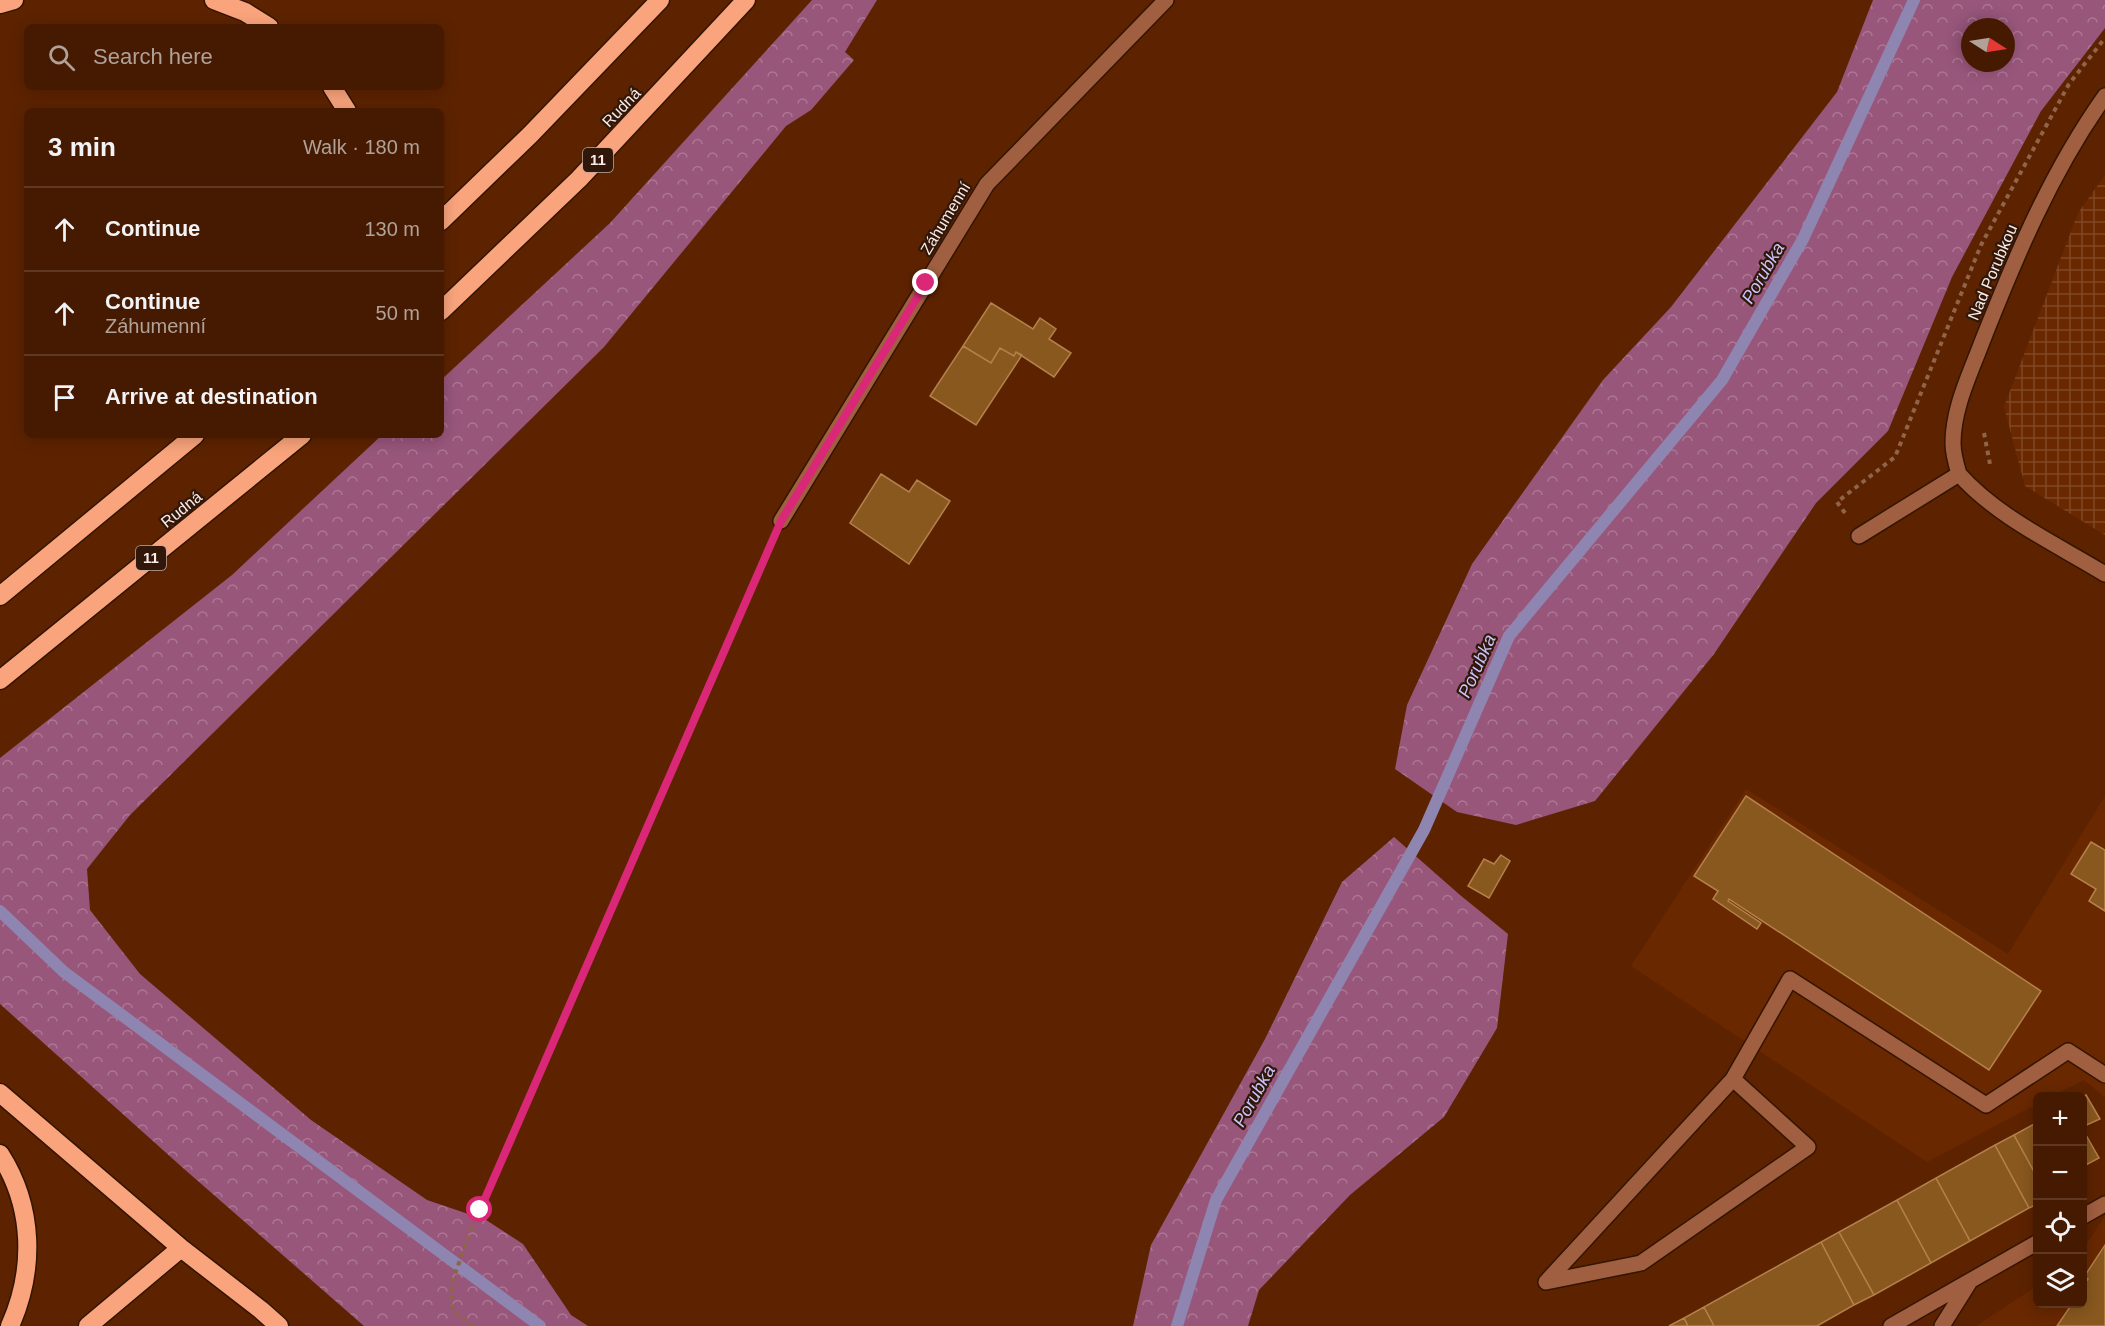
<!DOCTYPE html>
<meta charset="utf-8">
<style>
:root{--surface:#461a00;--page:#50270f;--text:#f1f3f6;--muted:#b0a199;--line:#5e3822}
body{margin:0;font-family:Helvetica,sans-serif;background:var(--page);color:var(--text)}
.controls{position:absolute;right:18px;bottom:18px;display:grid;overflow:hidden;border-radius:9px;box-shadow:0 3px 15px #0003}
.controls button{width:54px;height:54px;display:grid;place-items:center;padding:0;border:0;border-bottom:2px solid var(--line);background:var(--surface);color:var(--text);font:30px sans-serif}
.compass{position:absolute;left:1961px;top:18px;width:54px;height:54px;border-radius:50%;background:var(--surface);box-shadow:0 3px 15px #0003;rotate:102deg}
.stop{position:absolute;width:18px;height:18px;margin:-14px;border:4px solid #db2777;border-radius:50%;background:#fff}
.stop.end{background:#db2777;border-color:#fff;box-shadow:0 2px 6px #0008}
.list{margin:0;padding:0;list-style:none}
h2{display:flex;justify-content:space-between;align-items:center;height:78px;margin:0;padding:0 24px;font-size:26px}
h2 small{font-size:20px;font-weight:400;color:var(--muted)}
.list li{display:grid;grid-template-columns:39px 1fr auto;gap:18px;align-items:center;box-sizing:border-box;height:84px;padding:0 24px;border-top:2px solid var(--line)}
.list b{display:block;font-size:22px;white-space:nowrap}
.list p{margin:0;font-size:20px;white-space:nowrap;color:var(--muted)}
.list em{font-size:20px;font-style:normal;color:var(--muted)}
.icon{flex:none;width:33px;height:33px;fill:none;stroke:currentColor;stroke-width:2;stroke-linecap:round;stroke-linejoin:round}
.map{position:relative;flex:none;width:2105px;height:1326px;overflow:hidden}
.search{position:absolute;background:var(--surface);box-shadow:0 3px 15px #0003;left:24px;top:24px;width:420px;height:66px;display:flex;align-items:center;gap:15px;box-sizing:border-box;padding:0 21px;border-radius:9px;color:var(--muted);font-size:22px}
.panel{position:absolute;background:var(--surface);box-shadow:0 3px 15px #0003;left:24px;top:108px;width:420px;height:330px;border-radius:9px}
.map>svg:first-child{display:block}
</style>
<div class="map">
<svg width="2105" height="1326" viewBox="0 0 2105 1326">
<defs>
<pattern id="industrial-grid" width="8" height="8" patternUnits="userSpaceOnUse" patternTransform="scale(1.5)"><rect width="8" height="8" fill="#692800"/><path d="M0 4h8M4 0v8" fill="none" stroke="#7f4725"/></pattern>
<pattern id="forest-crowns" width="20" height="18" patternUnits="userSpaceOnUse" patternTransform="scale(1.5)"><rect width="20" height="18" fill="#98567b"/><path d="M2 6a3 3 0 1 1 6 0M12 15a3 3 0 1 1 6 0" fill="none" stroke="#ac7794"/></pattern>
</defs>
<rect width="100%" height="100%" fill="#5d2300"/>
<path fill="#692800" d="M1746,789L2008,954L2105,796V1097L2084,1080L2052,1096H2038L2037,1104L1927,1162L1631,966Z
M2105,1216V1326H1976L2037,1286L2038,1304H2082L2083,1249Z"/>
<path fill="url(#industrial-grid)" d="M2105,175V535L2025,486L2004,407L2078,213Z"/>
<path fill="url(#forest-crowns)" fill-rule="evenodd" d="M812,0H877L845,52L854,60L811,110L786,126L604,347L130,815L87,869L90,910L140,974L311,1120L427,1200L486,1220L523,1244L571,1315L588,1326H364L183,1168L0,1004V758L232,575L382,435H441V380L610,223Z
M1873,0H2105V28L2041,111L1952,277L1888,431L1816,503L1714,654L1595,801L1516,825L1457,812L1395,769L1407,705L1472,564L1603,380L1671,307L1837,92ZM1970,27H2006V63H1970Z
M1394,837L1460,895L1508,934L1497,1028L1444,1117L1350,1195L1259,1290L1248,1326H1133L1151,1245L1265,1039L1342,882Z"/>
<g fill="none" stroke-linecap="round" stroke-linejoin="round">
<path stroke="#8e85b0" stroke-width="12" d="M0,911L64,972L540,1326
M1177,1326L1216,1200L1424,830L1509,636L1722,380L1803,239L1914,0"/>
</g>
<path fill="#89581f" stroke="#b5814b" stroke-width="1.5" d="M991,303L1033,329L1040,318L1056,329L1049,339L1071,353L1054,377L1016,352L1014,356L1000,348L991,363L963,346Z
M963,346L991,363L1000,348L1014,356L1016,352L1022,355L976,425L930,396Z
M881,474L909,492L917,480L950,501L909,564L850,523Z
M1746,796L2041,991L1989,1070L1729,899L1728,901L1761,923L1757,929L1713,899L1718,891L1694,876Z
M2091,842L2105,850V911L2089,901L2096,889L2071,874Z
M1501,855L1510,861L1489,898L1468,886L1484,859L1494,864Z
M2086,1095L2100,1119L2082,1127V1097Z
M2038,1122V1179L2014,1135Z
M2082,1128L2099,1158L2082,1167Z
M2014,1135L2038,1179V1204L2029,1208L1995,1145Z
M1995,1145L2029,1208L1970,1241L1936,1178Z
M1936,1178L1970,1241L1931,1263L1897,1200Z
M1897,1200L1931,1263L1874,1295L1839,1232Z
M1839,1232L1874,1295L1854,1305L1821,1242Z
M1821,1242L1854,1305L1817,1326H1714L1704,1307Z
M2105,1245V1326H2057L2072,1304H2082V1287L2088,1279L2084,1277Z
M1704,1307L1714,1326H1688L1684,1318Z
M1684,1318L1688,1326H1669Z"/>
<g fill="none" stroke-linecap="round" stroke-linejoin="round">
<defs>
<path id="lane" d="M1733,1079L1808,1147L1641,1263L1546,1282L1733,1079L1790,979L1986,1105L2068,1051L2105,1075
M2082,1217L2105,1204
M1891,1326L2038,1242
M1942,1326L1969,1283"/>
<path id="street" d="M1959,474C1997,517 2056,544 2105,574
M781,521L987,184L1166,0
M1859,536L1959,474C1956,464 1953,454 1953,443C1953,408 1970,374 1982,342C2016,256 2051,172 2105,96"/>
<path id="highway" d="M214,0L245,12L269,27
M0,4L14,0
M332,87L347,111
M441,221L530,135L660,0
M441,311L579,179L746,0
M0,596L195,435
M0,680L302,435
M0,1093L181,1248L261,1310L279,1326
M0,1154C34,1207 35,1270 10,1326
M88,1326L181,1248"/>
</defs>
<use href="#lane" stroke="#341504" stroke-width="18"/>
<use href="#street" stroke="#341504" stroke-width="18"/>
<use href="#highway" stroke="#341504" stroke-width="21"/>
<path stroke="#90644a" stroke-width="4" stroke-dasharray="4.5 4.5" stroke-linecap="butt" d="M1984,433L1990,464
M1845,513L1837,502L1895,457L1981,245L2069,84L2105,38
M473,1326L453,1311L451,1285L470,1232L771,545"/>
<use href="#lane" stroke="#a05f40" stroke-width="15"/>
<use href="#street" stroke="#a05f40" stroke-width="15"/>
<use href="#highway" stroke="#f9a47c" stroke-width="18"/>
</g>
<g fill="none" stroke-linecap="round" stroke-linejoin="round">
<path stroke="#db2777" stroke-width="8" d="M480,1210L781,521L926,283"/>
</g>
<g text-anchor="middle" stroke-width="4.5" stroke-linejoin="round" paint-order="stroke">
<g fill="#31170a" stroke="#beaba3" stroke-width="1.5">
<rect x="583" y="148" width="30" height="24" rx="4.5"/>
<rect x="136" y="546" width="30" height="24" rx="4.5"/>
</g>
<g font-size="15" font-weight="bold" fill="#faebe4">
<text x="598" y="165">11</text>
<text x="151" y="563">11</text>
</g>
<g font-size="16" fill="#faebe4" stroke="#31170a">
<text transform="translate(621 107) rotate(-46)" y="6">Rudná</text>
<text transform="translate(945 218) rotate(-59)" y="6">Záhumenní</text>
<text transform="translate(1992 272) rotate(-67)" y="6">Nad Porubkou</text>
<text transform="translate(181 509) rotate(-39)" y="6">Rudná</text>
</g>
<g font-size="18" font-style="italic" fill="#c7c5fd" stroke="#31170a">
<text transform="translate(1763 273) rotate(-60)" y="6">Porubka</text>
<text transform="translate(1477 666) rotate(-66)" y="6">Porubka</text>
<text transform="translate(1254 1096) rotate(-61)" y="6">Porubka</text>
</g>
</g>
</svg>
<div class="controls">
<button>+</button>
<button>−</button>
<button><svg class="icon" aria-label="locate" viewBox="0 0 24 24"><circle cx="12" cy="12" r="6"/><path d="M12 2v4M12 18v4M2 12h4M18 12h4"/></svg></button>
<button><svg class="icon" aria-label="layers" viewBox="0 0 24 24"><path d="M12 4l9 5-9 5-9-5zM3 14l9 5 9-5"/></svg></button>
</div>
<svg class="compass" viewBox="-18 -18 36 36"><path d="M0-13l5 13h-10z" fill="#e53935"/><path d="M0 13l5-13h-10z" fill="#b0a199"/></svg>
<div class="stop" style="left:480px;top:1210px"></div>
<div class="stop end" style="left:926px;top:283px"></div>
<div class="search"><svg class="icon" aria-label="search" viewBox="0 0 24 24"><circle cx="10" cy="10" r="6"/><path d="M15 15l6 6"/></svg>Search here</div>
<section class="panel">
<h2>3 min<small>Walk · 180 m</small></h2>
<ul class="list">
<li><svg class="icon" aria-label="ahead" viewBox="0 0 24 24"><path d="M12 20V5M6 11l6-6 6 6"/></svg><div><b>Continue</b></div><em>130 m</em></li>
<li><svg class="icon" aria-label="ahead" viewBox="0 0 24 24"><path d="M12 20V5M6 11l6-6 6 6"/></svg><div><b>Continue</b><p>Záhumenní</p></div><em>50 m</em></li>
<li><svg class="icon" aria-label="arrive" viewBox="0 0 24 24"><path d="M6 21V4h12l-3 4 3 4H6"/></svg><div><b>Arrive at destination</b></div></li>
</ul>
</section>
</div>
